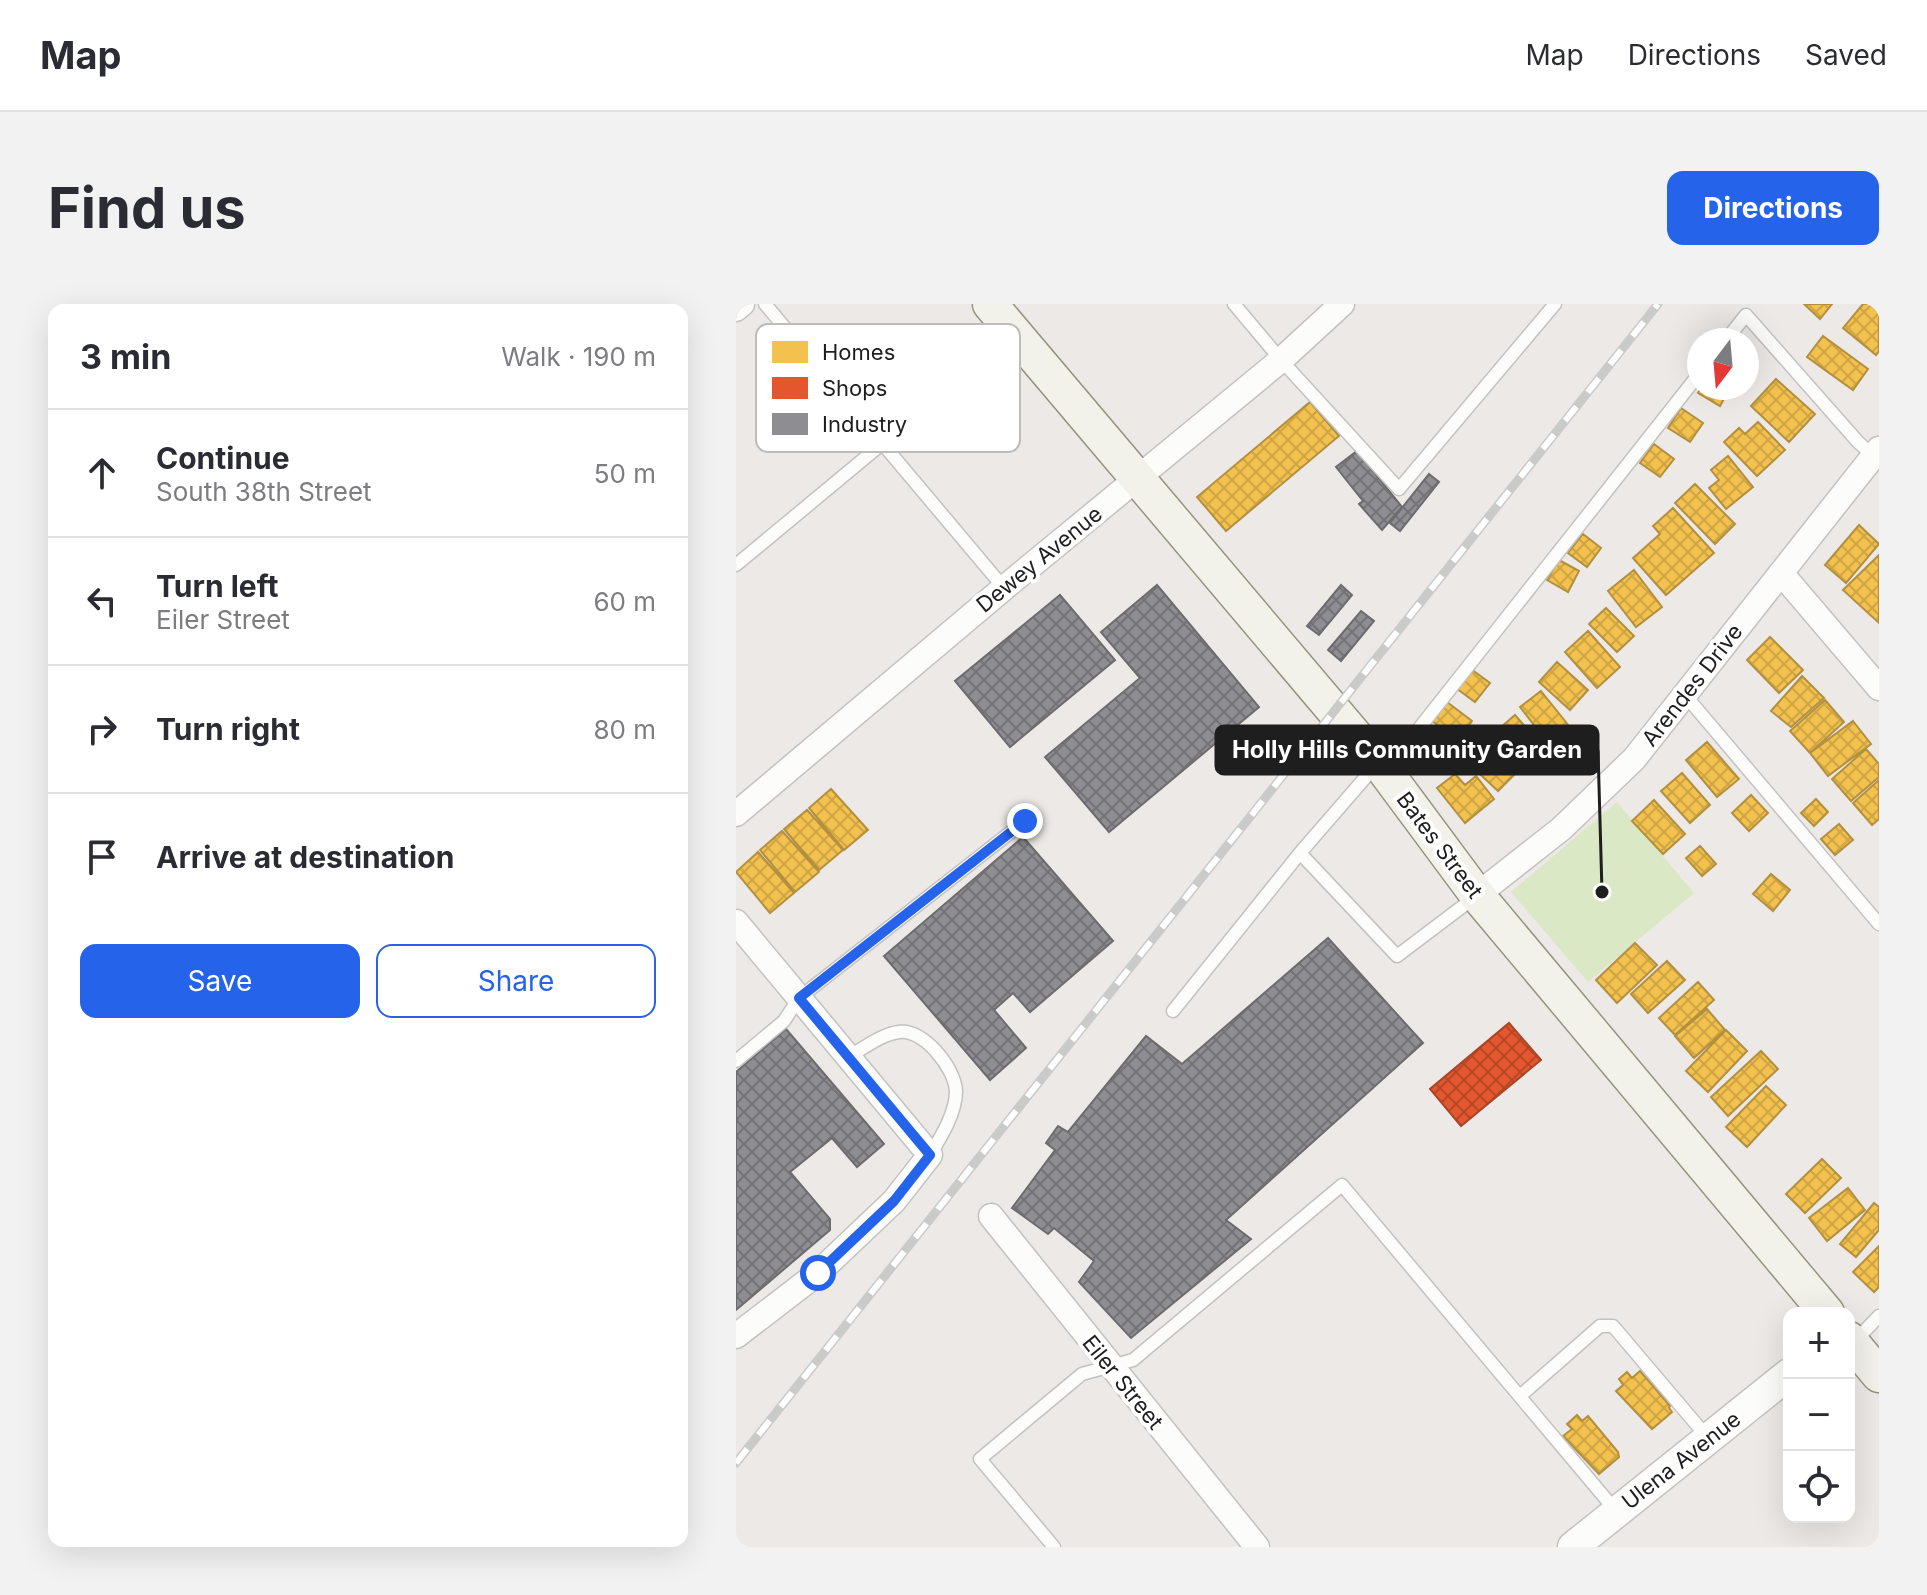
<!DOCTYPE html>
<meta charset="utf-8">
<style>
:root{--surface:#fff;--page:#f2f2f3;--text:#2b2b33;--muted:#7c7c81;--line:#e1e1e2;--accent:#2563eb}
body{margin:0;font-family:Inter,sans-serif;background:var(--page);color:var(--text)}
.controls{position:absolute;right:24px;bottom:24px;display:grid;overflow:hidden;border-radius:16px;box-shadow:0 8px 32px #0002}
.controls button{width:72px;height:72px;display:grid;place-items:center;padding:0;border:0;border-bottom:2px solid var(--line);background:var(--surface);color:var(--text);font:40px sans-serif}
.compass{position:absolute;left:951px;top:24px;width:72px;height:72px;border-radius:50%;background:var(--surface);box-shadow:0 8px 32px #0002;rotate:196deg}
.stop{position:absolute;width:24px;height:24px;margin:-18px;border:6px solid #2563eb;border-radius:50%;background:#fff}
.stop.end{background:#2563eb;border-color:#fff;box-shadow:0 2px 8px #0008}
.list{margin:0;padding:0;list-style:none}
h2{display:flex;justify-content:space-between;align-items:center;height:104px;margin:0;padding:0 32px;font-size:34px}
h2 small{font-size:26px;font-weight:400;color:var(--muted)}
.list li{display:grid;grid-template-columns:52px 1fr auto;gap:24px;align-items:center;box-sizing:border-box;height:128px;padding:0 32px;border-top:2px solid var(--line)}
.list b{display:block;font-size:30px;white-space:nowrap}
.list p{margin:0;font-size:26px;white-space:nowrap;color:var(--muted)}
.list em{font-size:26px;font-style:normal;color:var(--muted)}
.actions{display:flex;gap:16px;padding:24px 32px}
.actions a{flex:1;padding:18px 0;border:2px solid var(--accent);border-radius:16px;text-align:center;font-size:28px;color:var(--accent)}
.actions .main{background:var(--accent);color:#fff}
.icon{flex:none;width:44px;height:44px;fill:none;stroke:currentColor;stroke-width:2;stroke-linecap:round;stroke-linejoin:round}
.map{position:relative;flex:none;width:1143px;height:1243px;overflow:hidden;border-radius:16px}
header{display:flex;align-items:center;gap:48px;box-sizing:border-box;height:112px;padding:0 40px;background:var(--surface);border-bottom:2px solid var(--line)}
header strong{font-size:38px}
nav{display:flex;gap:44px;margin-inline-start:auto;font-size:28px}
.intro{display:flex;align-items:center;justify-content:space-between;box-sizing:border-box;height:192px;padding:0 48px}
h1{margin:0;font-size:56px}
.button{padding:20px 36px;border-radius:16px;background:var(--accent);color:#fff;font-size:28px;font-weight:700}
main{display:flex;gap:48px;padding:0 48px}
aside{flex:1;background:var(--surface);border-radius:16px;box-shadow:0 8px 32px #0002}
.map>svg:first-child{display:block}
</style>
<header>
<strong>Map</strong>
<nav><a>Map</a><a>Directions</a><a>Saved</a></nav>
</header>
<div class="intro"><h1>Find us</h1><a class="button">Directions</a></div>
<main>
<aside>
<h2>3 min<small>Walk · 190 m</small></h2>
<ul class="list">
<li><svg class="icon" aria-label="ahead" viewBox="0 0 24 24"><path d="M12 20V5M6 11l6-6 6 6"/></svg><div><b>Continue</b><p>South 38th Street</p></div><em>50 m</em></li>
<li><svg class="icon" aria-label="left" viewBox="0 0 24 24"><path d="M17 20v-9H6M10 6l-5 5 5 5"/></svg><div><b>Turn left</b><p>Eiler Street</p></div><em>60 m</em></li>
<li><svg class="icon" aria-label="right" viewBox="0 0 24 24"><path d="M7 20v-9h11M14 6l5 5-5 5"/></svg><div><b>Turn right</b></div><em>80 m</em></li>
<li><svg class="icon" aria-label="arrive" viewBox="0 0 24 24"><path d="M6 21V4h12l-3 4 3 4H6"/></svg><div><b>Arrive at destination</b></div></li>
</ul>
<div class="actions"><a class="main">Save</a><a>Share</a></div>
</aside>
<div class="map">
<svg width="1143" height="1243" viewBox="0 0 1143 1243">
<defs>
<pattern id="homes-cross-hatch" width="8" height="8" patternUnits="userSpaceOnUse" patternTransform="scale(2)"><rect width="8" height="8" fill="#f2c14e"/><path d="M0 0l8 8M0 8l8-8" fill="none" stroke="#cfa544"/></pattern>
<pattern id="shops-cross-hatch" width="8" height="8" patternUnits="userSpaceOnUse" patternTransform="scale(2)"><rect width="8" height="8" fill="#e4572e"/><path d="M0 0l8 8M0 8l8-8" fill="none" stroke="#b84727"/></pattern>
<pattern id="industry-cross-hatch" width="8" height="8" patternUnits="userSpaceOnUse" patternTransform="scale(2)"><rect width="8" height="8" fill="#8d8d92"/><path d="M0 0l8 8M0 8l8-8" fill="none" stroke="#737377"/></pattern>
</defs>
<rect width="100%" height="100%" fill="#ece9e6"/>
<path fill="#dbe8c6" d="M881,498L958,589L852,678L775,588Z"/>
<path fill="url(#homes-cross-hatch)" stroke="#b29040" stroke-width="2" d="M1068,0H1096L1084,15Z
M1127,0H1143V47L1140,51L1107,24Z
M1087,32L1132,65L1117,86L1071,53Z
M1040,75L1079,110L1053,138L1015,102Z
M965,84H994L984,102L962,89Z
M574,98L603,132L490,227L461,193Z
M945,104L967,119L954,138L932,124Z
M1022,118L1049,146L1021,172L988,138L1003,124L1009,130Z
M918,140L938,155L924,173L904,159Z
M992,152L1017,183L990,205L973,184L983,176L975,166Z
M959,180L999,220L979,240L939,199Z
M937,204L978,249L930,291L897,254L924,230L917,222Z
M1123,221L1143,240L1110,279L1089,261Z
M847,230L865,244L851,263L832,249Z
M1143,251V319L1107,286Z
M823,256L843,267L832,288L811,276Z
M898,266L926,303L900,323L872,287Z
M870,304L898,332L881,348L853,320Z
M852,327L884,363L861,384L829,348Z
M1034,333L1067,366L1043,389L1011,356Z
M821,358L852,386L834,406L803,378Z
M735,365L754,379L739,398L720,384Z
M1066,372L1088,394L1055,423L1035,407Z
M805,387L833,422L812,439L784,403Z
M1089,396L1108,418L1074,449L1054,427Z
M711,398L736,417L723,436L696,417Z
M779,411L813,450L792,468L758,429Z
M1117,417L1135,440L1092,472L1074,449Z
M749,437L781,468L762,487L730,457Z
M971,438L1003,475L981,493L950,456Z
M1130,445L1143,460V473L1115,497L1096,475Z
M946,469L974,501L954,519L925,487Z
M719,470L729,481L740,472L758,495L729,519L701,484Z
M1143,476V515L1136,521L1117,499Z
M95,485L132,526L108,546L73,504Z
M1015,491L1032,509L1013,527L996,509Z
M1080,495L1092,508L1078,522L1065,509Z
M918,496L949,530L927,550L896,517Z
M71,506L107,546L83,566L48,525Z
M1103,520L1117,536L1099,551L1085,535Z
M46,527L83,568L59,588L24,546Z
M964,542L980,560L966,572L950,554Z
M22,548L58,589L34,609L0,568Z
M1035,570L1054,586L1037,607L1017,590Z
M899,639L921,661L881,699L860,676Z
M931,657L949,676L912,709L895,690Z
M962,678L978,696L939,731L923,714Z
M971,705L989,726L958,754L939,732Z
M990,726L1011,747L972,788L950,767Z
M1025,747L1042,765L992,812L975,793Z
M1030,782L1050,801L1011,843L990,823Z
M1086,855L1105,874L1069,909L1050,890Z
M1112,884L1129,906L1091,937L1073,914Z
M1138,899L1143,903V926L1120,953L1104,940Z
M1143,942V983L1138,988L1117,968Z
M904,1067L934,1102L933,1104L936,1108L916,1125L880,1087L887,1081L883,1075L891,1068L896,1074Z
M841,1111L846,1117L852,1112L882,1148L883,1153L863,1170L827,1132L836,1125L831,1120Z"/>
<path fill="url(#shops-cross-hatch)" stroke="#a94629" stroke-width="2" d="M773,719L805,756L725,822L694,785Z"/>
<path fill="url(#industry-cross-hatch)" stroke="#6c6c6f" stroke-width="2" d="M621,147L666,203L646,226L623,200L627,197L600,163Z
M693,170L703,178L664,227L654,219Z
M421,281L523,403L373,528L309,453L404,374L365,328Z
M605,281L616,291L583,331L571,322Z
M324,291L379,356L274,443L219,377Z
M625,307L638,317L605,357L592,346Z
M287,533L377,637L294,708L277,689L258,706L290,744L254,776L148,652Z
M592,634L687,739L490,916L515,935L395,1034L343,978L358,957L318,924L312,930L276,904L319,846L310,839L322,822L332,828L410,732L446,760Z
M50,725L148,840L121,863L96,834L54,868L94,915V926L0,1006V768Z"/>
<g fill="none" stroke-linecap="round" stroke-linejoin="round">
<defs>
<path id="service" d="M29,0L268,284
M498,0L545,56L663,185L819,0
M990,36L1010,11L1122,138L1140,154
M0,261L147,139
M949,391L1143,620
M651,465L963,70
M564,549L661,652L739,593
M437,707L564,549L641,460
M112,753C128,744 146,730 163,728C187,724 219,764 220,787C220,809 205,833 194,851
M0,757L48,717L63,694L289,517
M1119,1037L1143,1012
M784,1092L864,1022H877L972,1134
M318,1243L244,1155L346,1070L397,1056L606,881L880,1207"/>
<path id="minor" d="M0,5L6,0
M1045,269L1143,384
M0,510L268,284L545,56L606,0
M741,591L825,525L898,455L1143,145
M0,618L194,851L158,897L82,969L0,1032
M255,912L521,1243"/>
<path id="tertiary" d="M837,1243L1053,1070"/>
<path id="secondary" d="M254,0L649,467L741,591L1091,1009
M1113,1035L1143,1071"/>
</defs>
<use href="#service" stroke="#c3c2c1" stroke-width="15"/>
<use href="#minor" stroke="#c3c2c1" stroke-width="27"/>
<use href="#tertiary" stroke="#c3c2c1" stroke-width="33"/>
<use href="#secondary" stroke="#95947f" stroke-width="37"/>
<use href="#service" stroke="#fcfcfb" stroke-width="12"/>
<use href="#minor" stroke="#fcfcfb" stroke-width="24"/>
<use href="#tertiary" stroke="#fcfcfb" stroke-width="30"/>
<use href="#secondary" stroke="#f3f2ea" stroke-width="34"/>
<defs>
<path id="rail" d="M0,1159L922,0"/>
</defs>
<use href="#rail" stroke="#cacac9" stroke-width="9"/>
<use href="#rail" stroke="#fff" stroke-width="6" stroke-dasharray="18" stroke-linecap="butt"/>
</g>
<g fill="none" stroke-linecap="round" stroke-linejoin="round">
<path stroke="#2563eb" stroke-width="10" d="M82,969L158,897L194,851L63,694L289,517"/>
</g>
<g text-anchor="middle" stroke-width="8" stroke-linejoin="round" paint-order="stroke">
<g font-size="22" fill="#1e1e1e" stroke="#fff">
<text transform="translate(303 255) rotate(-39)" y="8">Dewey Avenue</text>
<text transform="translate(956 381) rotate(-52)" y="8">Arendes Drive</text>
<text transform="translate(704 541) rotate(53)" y="8">Bates Street</text>
<text transform="translate(387 1078) rotate(51)" y="8">Eiler Street</text>
<text transform="translate(945 1156) rotate(-38)" y="8">Ulena Avenue</text>
</g>
</g>
<rect x="20" y="20" width="264" height="128" rx="12" fill="#fff" stroke="#bcbcbc" stroke-width="2"/>
<rect x="36" y="37" width="36" height="22" fill="#f2c14e"/>
<rect x="36" y="73" width="36" height="22" fill="#e4572e"/>
<rect x="36" y="109" width="36" height="22" fill="#8d8d92"/>
<g font-size="22" fill="#1e1e1e">
<text x="86" y="56">Homes</text>
<text x="86" y="92">Shops</text>
<text x="86" y="128">Industry</text>
</g>
<path fill="none" stroke="#1e1e1e" stroke-width="3" d="M866 588L862 446"/>
<circle fill="#1e1e1e" stroke="#fff" stroke-width="3" cx="866" cy="588" r="8"/>
<rect fill="#1e1e1e" stroke="#1e1e1e" stroke-width="3" x="480" y="422" width="382" height="48" rx="8"/>
<g font-size="24" text-anchor="middle" font-weight="bold" fill="#fff">
<text x="671" y="454">Holly Hills Community Garden</text>
</g>
</svg>
<div class="controls">
<button>+</button>
<button>−</button>
<button><svg class="icon" aria-label="locate" viewBox="0 0 24 24"><circle cx="12" cy="12" r="6"/><path d="M12 2v4M12 18v4M2 12h4M18 12h4"/></svg></button>
</div>
<svg class="compass" viewBox="-18 -18 36 36"><path d="M0-13l5 13h-10z" fill="#e53935"/><path d="M0 13l5-13h-10z" fill="#7c7c81"/></svg>
<div class="stop" style="left:82px;top:969px"></div>
<div class="stop end" style="left:289px;top:517px"></div>
</div>
</main>
